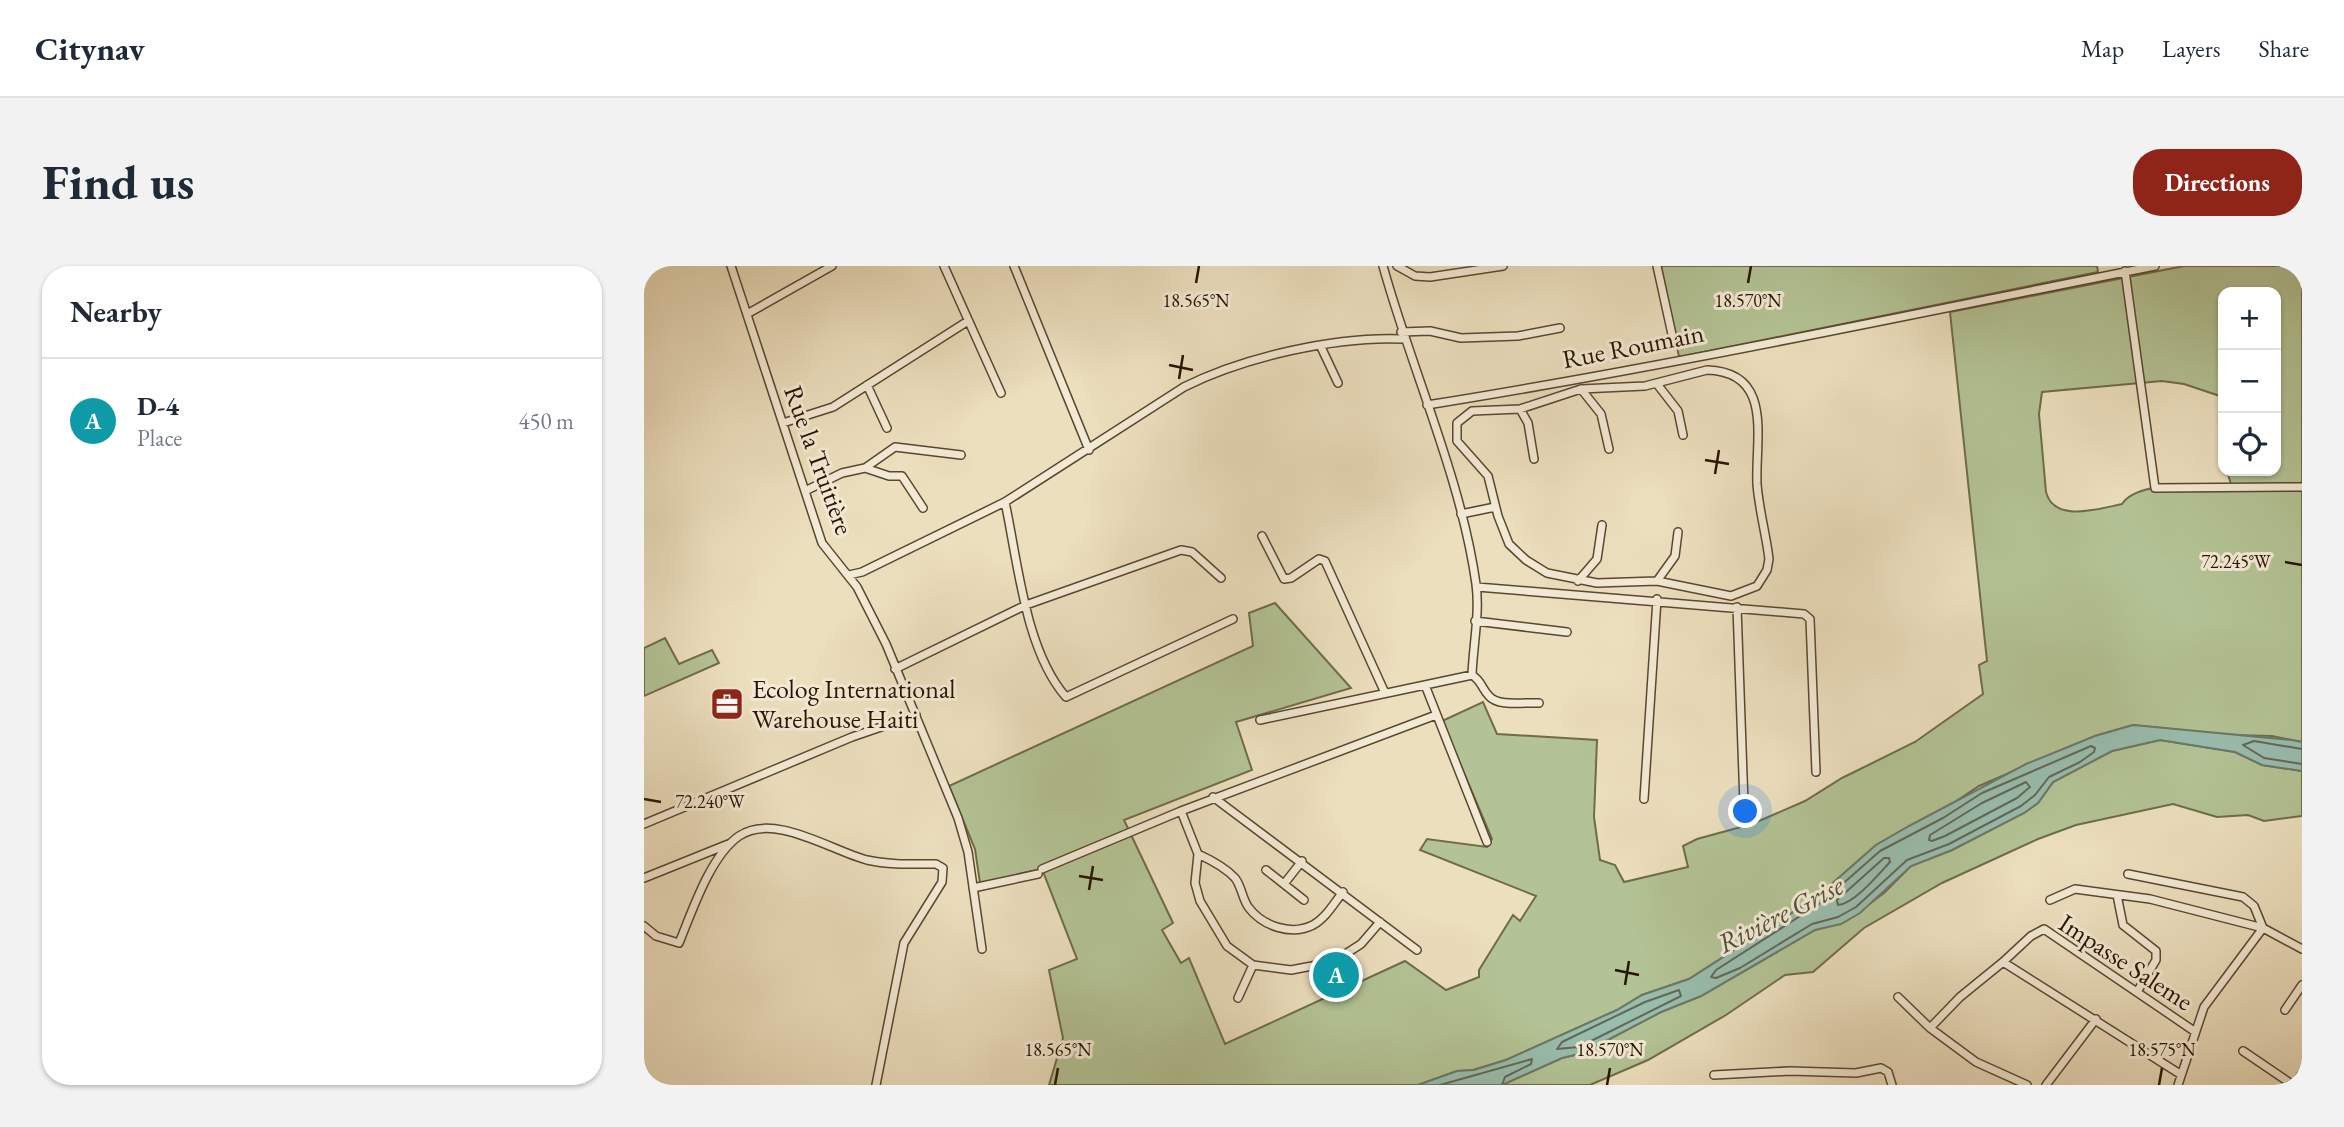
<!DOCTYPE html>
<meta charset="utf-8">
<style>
:root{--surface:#fff;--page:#f2f2f3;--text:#1f2937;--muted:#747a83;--line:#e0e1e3;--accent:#8f2418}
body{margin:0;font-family:"EB Garamond",serif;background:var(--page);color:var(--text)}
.controls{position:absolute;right:21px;top:21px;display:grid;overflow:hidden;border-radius:14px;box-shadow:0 2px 5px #0004}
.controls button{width:63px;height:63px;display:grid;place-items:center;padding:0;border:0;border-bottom:2px solid var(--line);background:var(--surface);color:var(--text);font:35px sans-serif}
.you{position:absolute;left:1102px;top:546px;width:24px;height:24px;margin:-18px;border:5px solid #fff;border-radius:50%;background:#1a73e8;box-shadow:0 0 0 10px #1a73e833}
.badge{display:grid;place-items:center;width:46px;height:46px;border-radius:50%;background:var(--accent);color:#fff;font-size:23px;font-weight:700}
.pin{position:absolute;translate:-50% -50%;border:4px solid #fff;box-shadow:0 2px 7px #0006}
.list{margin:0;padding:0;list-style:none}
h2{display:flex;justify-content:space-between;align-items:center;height:91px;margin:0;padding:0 28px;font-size:30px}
h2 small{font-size:23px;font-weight:400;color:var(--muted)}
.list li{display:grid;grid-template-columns:46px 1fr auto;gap:21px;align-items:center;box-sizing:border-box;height:126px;padding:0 28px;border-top:2px solid var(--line)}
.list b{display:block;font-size:26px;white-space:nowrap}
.list p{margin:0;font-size:23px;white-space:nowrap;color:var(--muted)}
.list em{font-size:23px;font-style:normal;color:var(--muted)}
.icon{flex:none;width:38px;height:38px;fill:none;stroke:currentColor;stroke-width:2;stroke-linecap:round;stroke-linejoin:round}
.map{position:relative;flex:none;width:1658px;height:819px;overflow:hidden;border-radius:28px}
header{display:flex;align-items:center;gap:42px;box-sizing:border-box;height:98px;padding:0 35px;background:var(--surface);border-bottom:2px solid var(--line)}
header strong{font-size:33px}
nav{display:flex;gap:38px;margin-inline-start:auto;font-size:24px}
.intro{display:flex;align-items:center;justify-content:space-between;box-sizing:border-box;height:168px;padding:0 42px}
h1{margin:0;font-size:49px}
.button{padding:18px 32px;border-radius:28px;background:var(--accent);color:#fff;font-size:24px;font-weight:700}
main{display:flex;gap:42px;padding:0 42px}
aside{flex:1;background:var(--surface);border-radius:28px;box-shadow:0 2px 5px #0004}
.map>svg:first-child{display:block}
</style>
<header>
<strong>Citynav</strong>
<nav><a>Map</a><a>Layers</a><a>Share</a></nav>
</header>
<div class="intro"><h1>Find us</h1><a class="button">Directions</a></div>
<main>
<aside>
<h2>Nearby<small></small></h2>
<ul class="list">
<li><span class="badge" style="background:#0f9aa8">A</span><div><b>D-4</b><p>Place</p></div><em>450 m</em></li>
</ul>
</aside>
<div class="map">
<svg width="1658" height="819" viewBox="0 0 1658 819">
<rect width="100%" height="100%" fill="#ecdfbe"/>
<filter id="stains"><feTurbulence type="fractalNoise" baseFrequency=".00286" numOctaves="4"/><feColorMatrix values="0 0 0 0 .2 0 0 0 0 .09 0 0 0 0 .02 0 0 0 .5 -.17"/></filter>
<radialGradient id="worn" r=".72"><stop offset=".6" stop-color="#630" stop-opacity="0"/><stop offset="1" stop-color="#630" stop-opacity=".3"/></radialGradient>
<path fill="#b3c395" stroke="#6e6c4a" stroke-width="2" fill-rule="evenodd" d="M1017,0H1453L1454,6L1035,91Z
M1540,0H1658V476L1628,470L1586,469L1489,459L1451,470L1335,520L1296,546L1232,579L1174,630L1045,713L998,729L973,744L862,794L829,804L813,805L774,819H405L419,772L405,704L433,693L398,603L336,617L331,583L305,520L609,380L605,347L631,337L707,422L592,456L608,504L480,554L529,657L518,664L537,697L545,692L581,778L761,695L802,724L835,711V704L869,649L876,655L892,630L776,584L783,573L843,581L848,573L798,455L839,436L853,468L953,474L950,551L956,594L971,599L980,616L1044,601L1039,580L1053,573L1108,558L1161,535L1198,512L1271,476L1339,428L1335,399L1343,395L1306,46ZM1579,26H1632V205H1583L1587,218C1559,219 1494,214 1478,238C1454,243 1410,257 1402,226L1395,148L1398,126L1518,115L1540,118L1579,131Z
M21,372L35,398L68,384L75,397L0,430V382Z
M1516,474L1591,486L1618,499L1658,505V550L1620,555L1604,549L1573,551L1529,538L1432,559L1394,573L1298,617L1220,662L1169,706L1141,709L1082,749L1004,794L946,819H858L918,792L939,787L1017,746L1057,730L1171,664L1202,655L1240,627L1267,600L1308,584L1380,547L1394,537L1409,516L1468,485Z"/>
<path fill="#99bdae" stroke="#6c7968" stroke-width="2" d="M1489,459L1648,474L1658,476V505L1618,499L1591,486L1516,474L1468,485L1409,516L1394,537L1380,547L1308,584L1267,600L1216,647L1197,658L1171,664L1057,730L1017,746L939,787L918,792L858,819H774L813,805L830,804L862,794L973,744L998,729L1045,713L1174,630L1232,579L1265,560L1382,498L1451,470Z"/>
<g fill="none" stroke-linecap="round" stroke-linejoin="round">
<path stroke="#616857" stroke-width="2" d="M1447,480L1451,482L1450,486L1436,496L1405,511L1391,529L1377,540L1305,578L1263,594L1212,641L1194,651L1168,658L1096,702L1072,712L1067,711L1072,704L1178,636L1236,585L1299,552L1338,527Z
M1658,483L1610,475L1599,479L1620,492L1658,498
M1382,516L1386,521L1373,532L1301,570L1288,575L1285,574L1286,569L1338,537Z
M1240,592H1245L1246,596C1234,609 1210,638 1194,639L1193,634Z
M1035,724L1037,730L935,781L913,783L918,776L1001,736Z
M796,819L888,793L887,798L861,811L858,819"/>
<defs>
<path id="street" d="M87,0L178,277L213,321L242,378L314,552L324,586L338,683
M300,0L357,127
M370,0L445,184
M739,0C768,105 817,211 832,318C836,347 829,380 828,409L781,419L843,576
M753,0L771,10L786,11L859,0
M1013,0L1029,73
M1481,5L1511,222L1658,221
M103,48L188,0
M757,66L786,65L817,72L874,70L916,62
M677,81L694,117
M1063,104C1130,106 1111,172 1113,218C1115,244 1122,268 1125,293L1123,304L1113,320L1087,330L1013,315L953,317L903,307L882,294L865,278L854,250L844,210L813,175V157L828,145L876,143L937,123L1001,120Z
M1013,118L1034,145L1039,169
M223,119L243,162
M937,123L957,148L965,183
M783,139C1027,100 1269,48 1511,0
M876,143L884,157L890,193
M139,157L189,141L324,55
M221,202L245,210H258L279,242
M161,225L198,207L221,202L251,181L317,189
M361,236C374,296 381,384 422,431L589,353
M817,248L851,241
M618,270L640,313L647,312L675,293L681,295L741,427
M205,309L218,306L361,236L540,121C600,91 692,70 759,73
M934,315L953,293L958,259
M1013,315L1031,290L1034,266
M833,321L1160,348L1166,353L1172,506
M1093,341L1100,538
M831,355L923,366
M251,403L382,339L537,284L548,286L577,312
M828,409C838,415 837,422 845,430C854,441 881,436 895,437
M616,454L781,419
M569,531L773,684
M1000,533L1013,333
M0,558L208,471L272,449
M554,588C567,594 581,601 591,612C598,621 598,633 605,642C619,660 647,670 669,659C682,652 690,637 699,626
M398,603L537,545
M622,604L660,634
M1484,608L1599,631L1610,640L1619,662
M0,612L87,577
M640,618L658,595
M329,622L394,608
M1473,629L1479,659L1512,685V694L1493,726
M1406,634L1431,623L1506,633L1619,662L1658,683
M736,656L717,678L689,696L647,704L609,699L583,680L556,635L551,617L554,588L537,545L792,449
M0,660L12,670L35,677C48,646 66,590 95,570C130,546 188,585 223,594C245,599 269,598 292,598L299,602L298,616L260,677L232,819
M1359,696L1387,670L1400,663L1550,765
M1254,731L1286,762
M594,732L609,699
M1641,744L1658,719
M1599,785L1649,819
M1070,809L1146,805L1212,807L1237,802L1244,806L1248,819
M1383,819L1332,796L1286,762L1316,731L1359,696L1536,808
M1402,819L1452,753
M1534,819L1560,741L1619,662
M1650,819L1658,808"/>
</defs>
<use href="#street" stroke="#5a4730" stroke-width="10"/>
<use href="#street" stroke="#f3ead5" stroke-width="7"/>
</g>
<path fill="none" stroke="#291400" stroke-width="2.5" d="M552,17L555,0M1104,17L1107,0M525,99L549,104M535,113L539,89M1061,194L1085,198M1071,208L1075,184M1641,296L1658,299M0,533L17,536M435,610L459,614M445,624L449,600M971,704L995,709M981,719L985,695M411,819L414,802M963,819L966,802M1515,819L1518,802"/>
<defs>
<symbol id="office-square" viewBox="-11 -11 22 22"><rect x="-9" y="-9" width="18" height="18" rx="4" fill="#8f2418" stroke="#f3ead5"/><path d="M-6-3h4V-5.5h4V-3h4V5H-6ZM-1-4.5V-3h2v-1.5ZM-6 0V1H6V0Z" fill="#fff"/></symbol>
</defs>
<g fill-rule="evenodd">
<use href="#office-square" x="64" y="419" width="38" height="38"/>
</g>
<g text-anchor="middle" stroke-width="6" stroke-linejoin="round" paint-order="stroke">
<g font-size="26" fill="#291400" stroke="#f3ead5">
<text transform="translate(989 80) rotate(-11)" y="9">Rue Roumain</text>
<text transform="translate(175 194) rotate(70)" y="9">Rue la Truitière</text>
<text transform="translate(1482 696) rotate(33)" y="9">Impasse Saleme</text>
</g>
<g font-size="26" fill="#291400" stroke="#f3ead5" text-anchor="start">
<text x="108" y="432">Ecolog International<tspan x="108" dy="30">Warehouse Haiti</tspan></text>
</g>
<g font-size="28" font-style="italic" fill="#504f3d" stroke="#f3ead5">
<text transform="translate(1136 648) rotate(-27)" y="10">Rivière Grise</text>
</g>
</g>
<g font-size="18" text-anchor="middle" fill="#291400" stroke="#f3ead5" stroke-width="6" stroke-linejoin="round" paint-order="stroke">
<text x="552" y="41">18.565°N</text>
<text x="1104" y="41">18.570°N</text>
<text x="1592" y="302">72.245°W</text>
<text x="66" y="542">72.240°W</text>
<text x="414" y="790">18.565°N</text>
<text x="966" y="790">18.570°N</text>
<text x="1518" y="790">18.575°N</text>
</g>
<rect width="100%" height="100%" filter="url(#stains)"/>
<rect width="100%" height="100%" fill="url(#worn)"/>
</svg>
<div class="controls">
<button>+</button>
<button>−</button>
<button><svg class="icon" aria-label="locate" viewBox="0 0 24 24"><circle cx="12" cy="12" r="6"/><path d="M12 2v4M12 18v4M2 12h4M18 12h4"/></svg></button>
</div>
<div class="you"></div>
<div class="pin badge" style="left:692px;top:709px;background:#0f9aa8">A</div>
</div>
</main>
